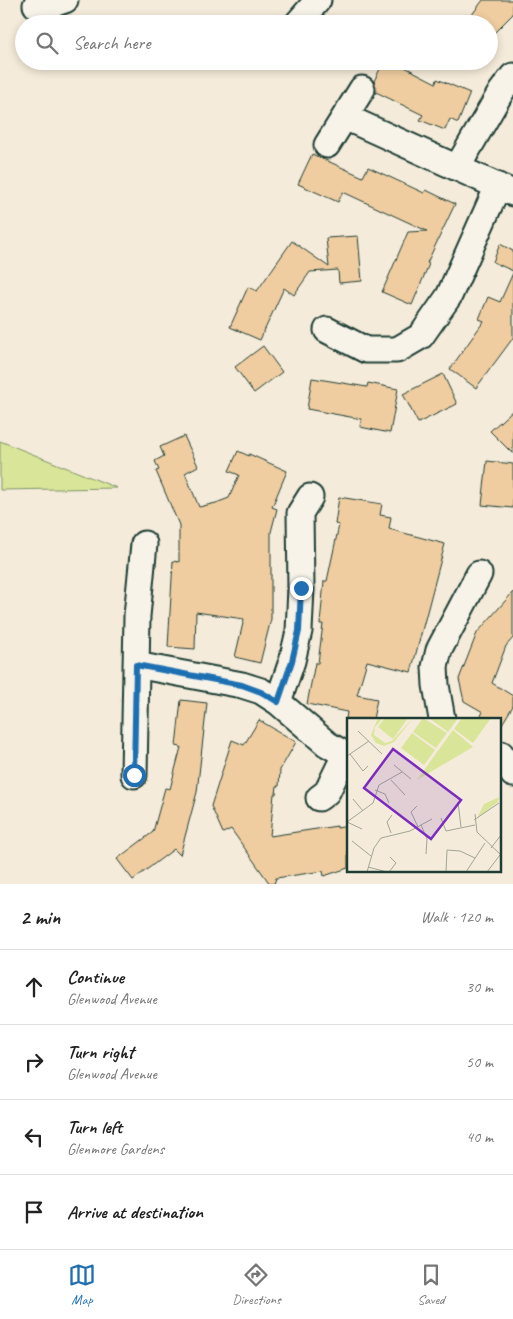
<!DOCTYPE html>
<meta charset="utf-8">
<style>
:root{--surface:#fff;--page:#f2f2f2;--text:#222;--muted:#767676;--line:#e0e0e0;--accent:#1f6fb2}
body{margin:0;font-family:Caveat,sans-serif;background:var(--page);color:var(--text)}
.stop{position:absolute;width:15px;height:15px;margin:-11px;border:4px solid #1f6fb2;border-radius:50%;background:#fff}
.stop.end{background:#1f6fb2;border-color:#fff;box-shadow:0 1px 5px #0008}
.list{margin:0;padding:0;list-style:none}
h2{display:flex;justify-content:space-between;align-items:center;height:65px;margin:0;padding:0 20px;font-size:21px}
h2 small{font-size:16px;font-weight:400;color:var(--muted)}
.list li{display:grid;grid-template-columns:32px 1fr auto;gap:15px;align-items:center;box-sizing:border-box;height:75px;padding:0 20px;border-top:1px solid var(--line)}
.list b{display:block;font-size:19px;white-space:nowrap}
.list p{margin:0;font-size:16px;white-space:nowrap;color:var(--muted)}
.list em{font-size:16px;font-style:normal;color:var(--muted)}
.icon{flex:none;width:28px;height:28px;fill:none;stroke:currentColor;stroke-width:2;stroke-linecap:round;stroke-linejoin:round}
.map{position:relative;flex:none;width:513px;height:884px;overflow:hidden}
.search{position:absolute;background:var(--surface);box-shadow:0 2px 8px #0003;left:15px;right:15px;top:15px;height:55px;display:flex;align-items:center;gap:12px;box-sizing:border-box;padding:0 18px;border-radius:28px;color:var(--muted);font-size:19px}
.sheet{height:365px;background:var(--surface)}
nav{display:flex;justify-content:space-around;align-items:center;box-sizing:border-box;height:70px;border-top:1px solid var(--line);background:var(--surface);font-size:14px;color:var(--muted)}
nav a{display:grid;justify-items:center;gap:2px}
nav .on{color:var(--accent)}
.map>svg:first-child{display:block}
</style>
<div class="map">
<svg width="513" height="884" viewBox="0 0 513 884">
<rect width="100%" height="100%" fill="#f5ebda"/>
<filter id="ink" filterUnits="userSpaceOnUse"><feTurbulence type="fractalNoise" baseFrequency=".02" numOctaves="2"/><feDisplacementMap in="SourceGraphic" scale="10" xChannelSelector="R" yChannelSelector="G"/><feConvolveMatrix kernelMatrix="1 2 1 2 8 2 1 2 1" color-interpolation-filters="sRGB"/></filter>
<g filter="url(#ink)">
<path fill="#d9e699" stroke="#7c9266" d="M0,441L117,488L0,490Z"/>
<path fill="#efcda0" stroke="#1f3d34" d="M483,0H513V14L489,38V24H465Z
M384,61H393L436,83L437,79L470,93L458,123L450,119L445,130L420,120L423,115L376,92L374,81Z
M312,154L363,177L368,167L424,193L426,190L455,204L427,263L429,264L412,305L382,292L408,232L427,231L343,192L338,202L298,184Z
M358,236L362,281L339,283L338,270L310,272L294,295L284,288L260,340L230,327L248,287L257,291L292,241L329,267L326,238Z
M500,244L513,251V271L493,262Z
M513,273V338L476,388L450,369L484,321L479,319L488,297L500,302Z
M263,346L282,372L254,393L235,367Z
M443,374L457,404L418,423L403,394Z
M312,378L367,387L368,383L398,389L390,433L360,427L361,419L307,409Z
M513,410V454L490,431Z
M184,436L198,466L185,473L199,507L216,503L229,498L239,475L229,471L238,451L249,456V454L287,471L272,507L277,509L271,532V619L260,663L235,657L244,619L196,612L195,649L168,647L173,561L179,562V525L156,471L159,470L155,461L164,456L160,447Z
M487,461L513,464V508L482,505Z
M339,497L382,504L380,515L391,517L389,529L445,544L411,672L367,661L357,695L377,699L373,719H346L347,712L307,704L315,663H318L323,624H320L324,581H327L339,525L335,524Z
M513,592V638L506,646L492,683L513,696V706L502,724L499,723V719H479L483,712L464,701L459,679L477,633Z
M181,700L207,703L197,792L180,855L174,849L133,880L117,859L153,832L165,788L170,789L181,747L176,746Z
M259,720L296,742L280,770L279,786H277L276,794H274L270,836L337,826V828L348,826V868L324,876L323,871L276,878L274,884H270L231,829L223,833L211,806L232,740L244,745Z"/>
<g fill="none" stroke-linecap="round" stroke-linejoin="round">
<defs>
<path id="minor" d="M36,5L47,6L65,0
M297,24L318,0
M345,117L513,193
M327,145L362,89
M457,168L501,92L513,76
M327,330L366,350H397L421,336L449,296L498,186
M136,665L242,685L261,691L278,702L327,744L348,756
M278,702L292,661L299,631L301,588L300,513L310,497
M442,719L436,685L435,667L439,650L479,574
M501,754L513,774
M134,775L137,616L144,544
M319,798L327,792L345,755"/>
</defs>
<use href="#minor" stroke="#1f3d34" stroke-width="29"/>
<use href="#minor" stroke="#f7f3e8" stroke-width="25"/>
</g>
</g>
<g fill="none" stroke-linecap="round" stroke-linejoin="round" filter="url(#ink)">
<path stroke="#1f6fb2" stroke-width="6" d="M134,775L136,665L242,685L261,692L278,702L292,661L299,631L301,588"/>
</g>
<g transform="translate(347 718)">
<rect width="154" height="154" fill="#f5ebda"/>
<path d="M31,0H34L33,3L36,0L28,9L27,17L38,25L45,23L66,0L47,24L37,28L29,25L24,17ZM38,0H61L46,21L31,9ZM76,0L100,15L89,30L66,14ZM82,0H111L101,14ZM115,0H144L126,25L107,11ZM106,12L126,29L70,62ZM65,15L88,32L77,47L54,30ZM152,79L151,84L130,100L137,86Z" fill="#d9e699"/>
<path fill="none" stroke="#9fa598" stroke-width="1" d="M11,13L35,36M3,36L16,53L21,48M0,38L22,23M47,47L64,61M44,62L58,77M28,72L38,76L42,85M6,81L16,93M111,84L114,109M70,88L64,94L71,109M128,96L130,114L154,137M94,100L99,113L128,107M127,102L152,85M0,104L26,85L32,67L55,54M0,104L15,111M74,107L80,121L79,136M44,115L40,104L45,97M5,123L24,138M144,130L154,117M21,149L40,154M20,154L27,130L34,120L63,113L85,101M42,154L49,145L43,139M99,154L100,132L113,133L128,140M119,154L138,125M140,154L153,137"/>
<path fill="#7b2cbf" fill-opacity="0.15" stroke="#7b2cbf" stroke-width="2.5" d="M46,31L114,82L84,121L17,70Z"/>
<rect width="154" height="154" fill="none" stroke="#1f3d34" stroke-width="2.5"/>
</g>
</svg>
<div class="stop" style="left:134px;top:775px"></div>
<div class="stop end" style="left:301px;top:588px"></div>
<div class="search"><svg class="icon" aria-label="search" viewBox="0 0 24 24"><circle cx="10" cy="10" r="6"/><path d="M15 15l6 6"/></svg>Search here</div>
</div>
<section class="sheet">
<h2>2 min<small>Walk · 120 m</small></h2>
<ul class="list">
<li><svg class="icon" aria-label="ahead" viewBox="0 0 24 24"><path d="M12 20V5M6 11l6-6 6 6"/></svg><div><b>Continue</b><p>Glenwood Avenue</p></div><em>30 m</em></li>
<li><svg class="icon" aria-label="right" viewBox="0 0 24 24"><path d="M7 20v-9h11M14 6l5 5-5 5"/></svg><div><b>Turn right</b><p>Glenwood Avenue</p></div><em>50 m</em></li>
<li><svg class="icon" aria-label="left" viewBox="0 0 24 24"><path d="M17 20v-9H6M10 6l-5 5 5 5"/></svg><div><b>Turn left</b><p>Glenmore Gardens</p></div><em>40 m</em></li>
<li><svg class="icon" aria-label="arrive" viewBox="0 0 24 24"><path d="M6 21V4h12l-3 4 3 4H6"/></svg><div><b>Arrive at destination</b></div></li>
</ul>
</section>
<nav>
<a class="on"><svg class="icon" aria-label="map" viewBox="0 0 24 24"><path d="M3 6l6-2 6 2 6-2v14l-6 2-6-2-6 2zM9 4v14M15 6v14"/></svg>Map</a>
<a><svg class="icon" aria-label="directions" viewBox="0 0 24 24"><path d="M12 3l9 9-9 9-9-9zM9 14v-3h6M13 9l2 2-2 2"/></svg>Directions</a>
<a><svg class="icon" aria-label="saved" viewBox="0 0 24 24"><path d="M7 4h10v16l-5-4-5 4z"/></svg>Saved</a>
</nav>
